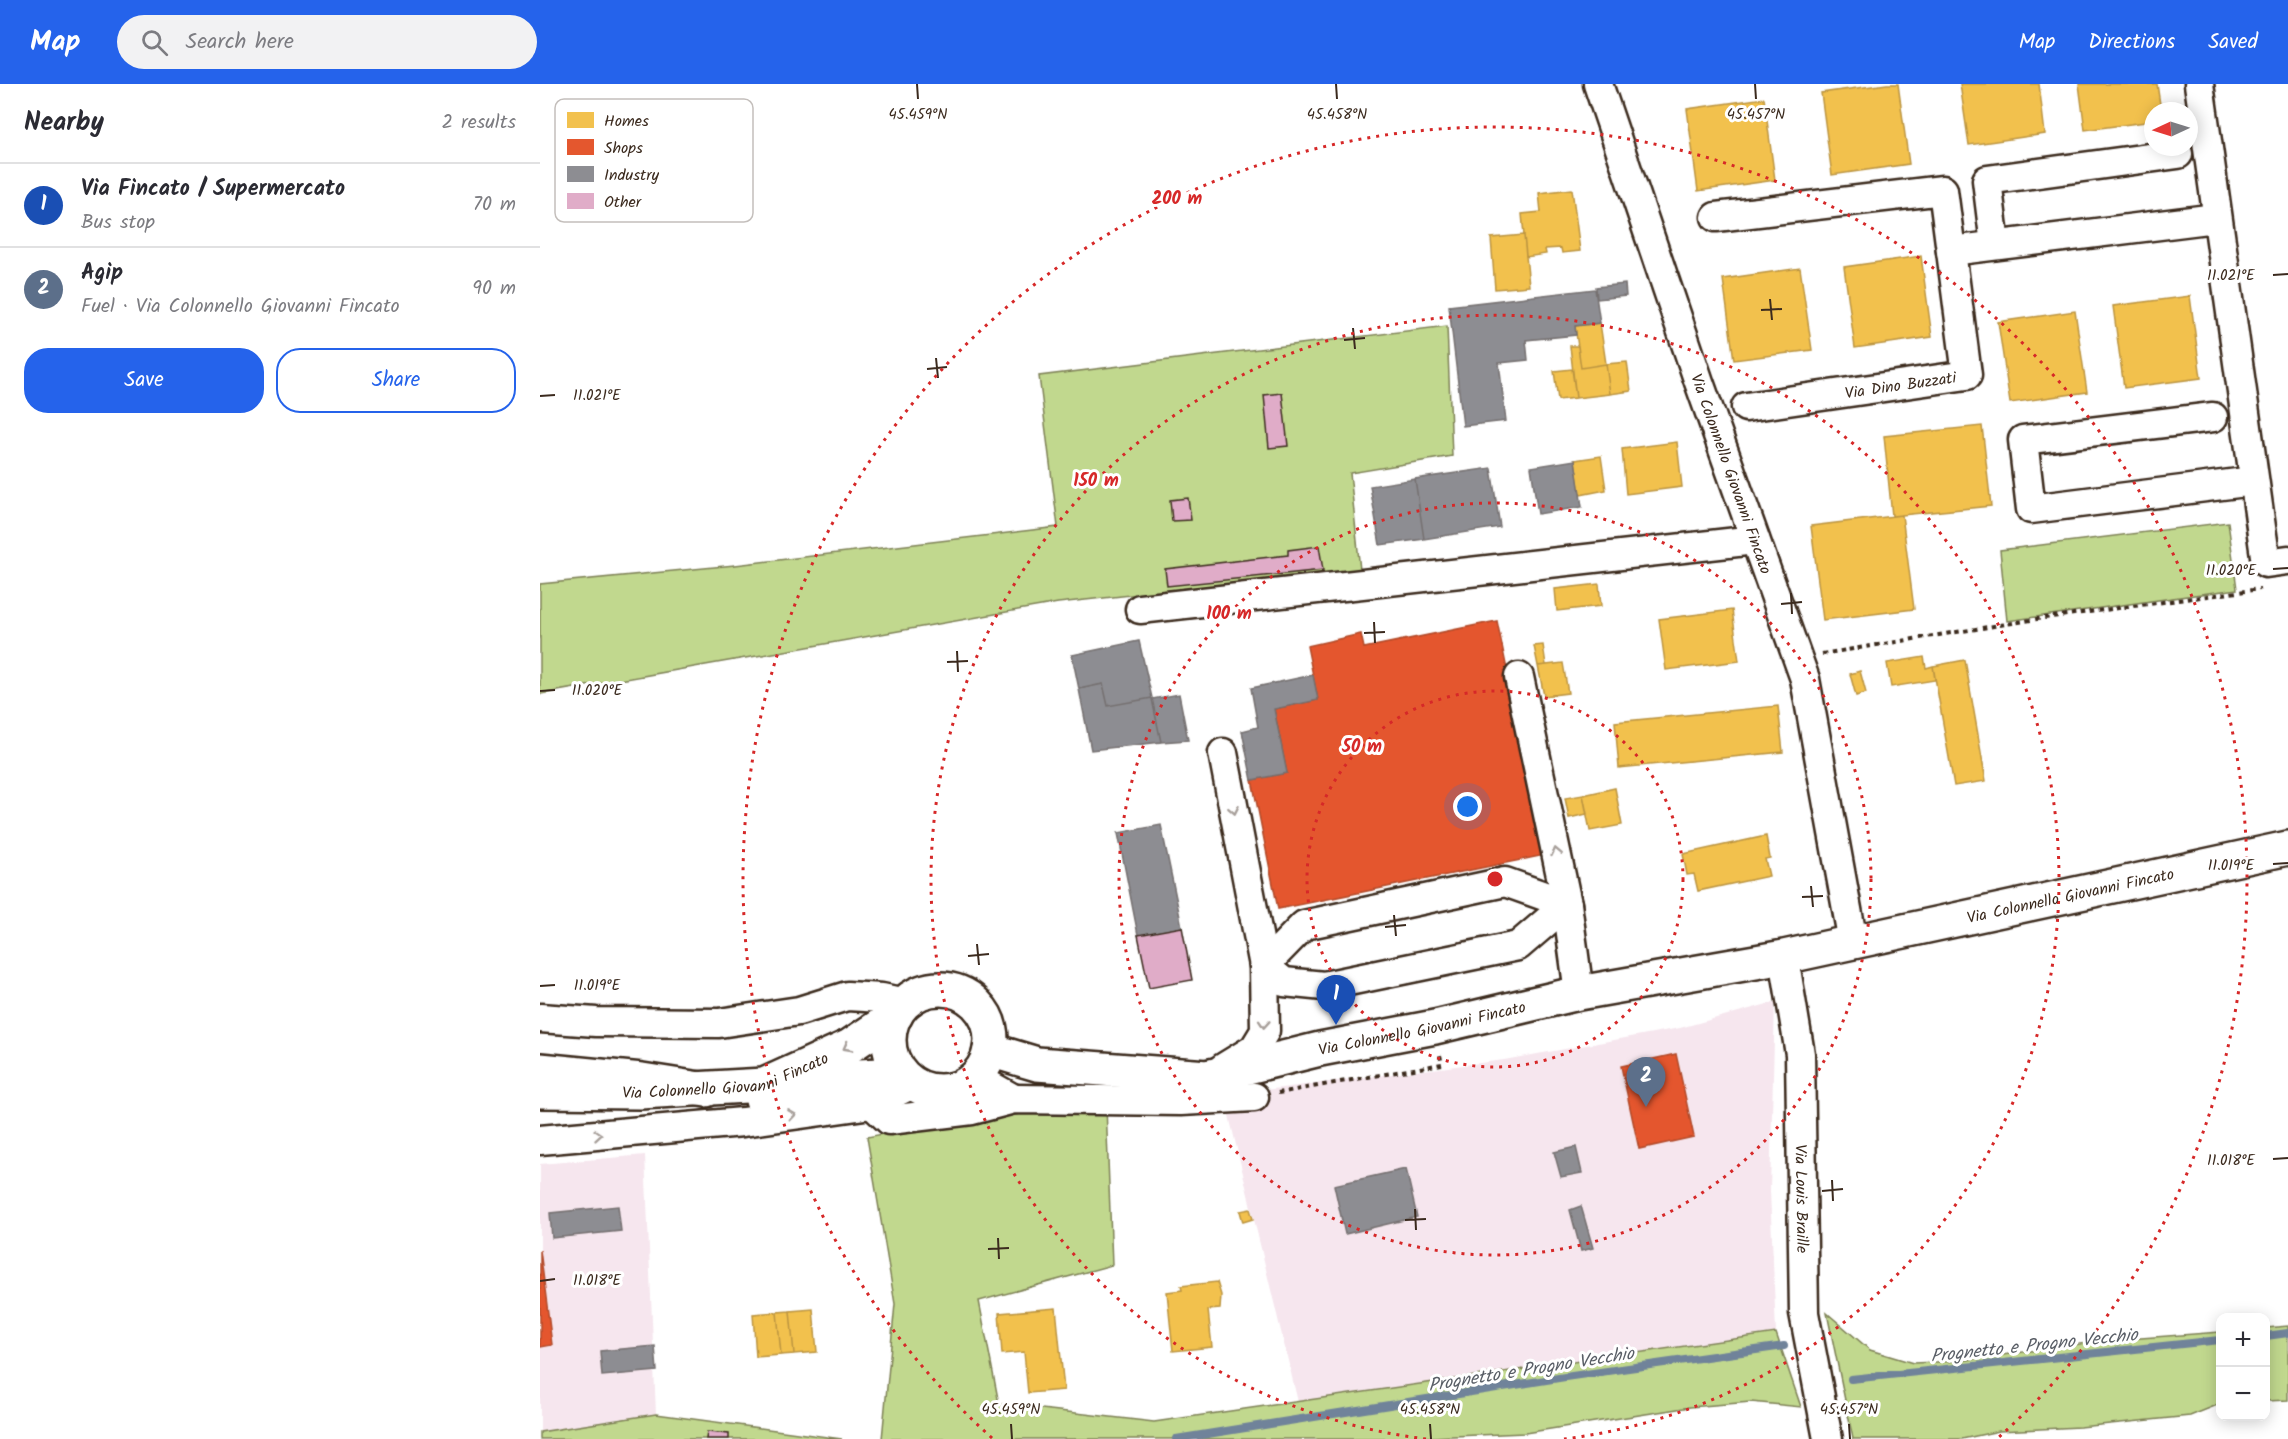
<!DOCTYPE html>
<meta charset="utf-8">
<style>
:root{--surface:#fff;--page:#f2f2f3;--text:#2b2b33;--muted:#7c7c81;--line:#e1e1e2;--accent:#2563eb}
body{margin:0;font-family:Kalam,sans-serif;background:var(--page);color:var(--text)}
.controls{position:absolute;right:18px;bottom:18px;display:grid;overflow:hidden;border-radius:12px;box-shadow:0 3px 15px #0003}
.controls button{width:54px;height:54px;display:grid;place-items:center;padding:0;border:0;border-bottom:2px solid var(--line);background:var(--surface);color:var(--text);font:30px sans-serif}
.compass{position:absolute;left:1604px;top:18px;width:54px;height:54px;border-radius:50%;background:var(--surface);box-shadow:0 3px 15px #0003;rotate:266deg}
.you{position:absolute;left:928px;top:723px;width:21px;height:21px;margin:-15px;border:4px solid #fff;border-radius:50%;background:#1a73e8;box-shadow:0 0 0 9px #1a73e833}
.badge{display:grid;place-items:center;width:39px;height:39px;border-radius:50%;background:var(--accent);color:#fff;font-size:20px;font-weight:700}
.pin{position:absolute;translate:-50% -50px;filter:drop-shadow(0 2px 3px #0008)}
.pin::after{content:'';position:absolute;top:32px;width:21px;height:18px;background:inherit;clip-path:polygon(0 0,100% 0,50% 100%)}
.list{margin:0;padding:0;list-style:none}
h2{display:flex;justify-content:space-between;align-items:center;height:78px;margin:0;padding:0 24px;font-size:26px}
h2 small{font-size:20px;font-weight:400;color:var(--muted)}
.list li{display:grid;grid-template-columns:39px 1fr auto;gap:18px;align-items:center;box-sizing:border-box;height:84px;padding:0 24px;border-top:2px solid var(--line)}
.list b{display:block;font-size:22px;white-space:nowrap}
.list p{margin:0;font-size:20px;white-space:nowrap;color:var(--muted)}
.list em{font-size:20px;font-style:normal;color:var(--muted)}
.actions{display:flex;gap:12px;padding:18px 24px}
.actions a{flex:1;padding:14px 0;border:2px solid var(--accent);border-radius:24px;text-align:center;font-size:21px;color:var(--accent)}
.actions .main{background:var(--accent);color:#fff}
.icon{flex:none;width:33px;height:33px;fill:none;stroke:currentColor;stroke-width:2;stroke-linecap:round;stroke-linejoin:round}
.map{position:relative;flex:none;width:1748px;height:1355px;overflow:hidden}
header{display:flex;align-items:center;gap:36px;box-sizing:border-box;height:84px;padding:0 30px;background:var(--accent);color:#fff}
header strong{font-size:28px}
nav{display:flex;gap:33px;margin-inline-start:auto;font-size:21px}
.search{width:420px;height:54px;background:var(--page);display:flex;align-items:center;gap:15px;box-sizing:border-box;padding:0 21px;border-radius:33px;color:var(--muted);font-size:22px}
main{display:flex}
aside{flex:1;background:var(--surface)}
.map>svg:first-child{display:block}
</style>
<header>
<strong>Map</strong>
<div class="search"><svg class="icon" aria-label="search" viewBox="0 0 24 24"><circle cx="10" cy="10" r="6"/><path d="M15 15l6 6"/></svg>Search here</div>
<nav><a>Map</a><a>Directions</a><a>Saved</a></nav>
</header>
<main>
<aside>
<h2>Nearby<small>2 results</small></h2>
<ul class="list">
<li><span class="badge" style="background:#1a4fb4">1</span><div><b>Via Fincato / Supermercato</b><p>Bus stop</p></div><em>70 m</em></li>
<li><span class="badge" style="background:#5c6f8a">2</span><div><b>Agip</b><p>Fuel · Via Colonnello Giovanni Fincato</p></div><em>90 m</em></li>
</ul>
<div class="actions"><a class="main">Save</a><a>Share</a></div>
</aside>
<div class="map">
<svg width="1748" height="1355" viewBox="0 0 1748 1355">
<rect width="100%" height="100%" fill="#fff"/>
<filter id="ink" filterUnits="userSpaceOnUse"><feTurbulence type="fractalNoise" baseFrequency=".0167" numOctaves="2"/><feDisplacementMap in="SourceGraphic" scale="12" xChannelSelector="R" yChannelSelector="G"/><feConvolveMatrix kernelMatrix="1 2 1 2 8 2 1 2 1" color-interpolation-filters="sRGB"/></filter>
<g filter="url(#ink)">
<path fill="#f6e6ee" d="M1235,918L1230,1106L1236,1249L758,1318L684,1011L964,976L1140,944Z
M105,1071L116,1330L0,1348V1080Z"/>
<path fill="#c1d88e" stroke="#7e8156" stroke-width="1.5" d="M907,242L912,372L810,389L820,486L518,519L0,610V500L195,481L518,443L499,292Z
M1688,438L1697,505L1467,537L1460,466Z
M566,1022L572,1181L439,1217L459,1320L614,1338L1236,1249L1261,1323L1211,1318L1150,1323L985,1349L843,1355H342L355,1220L327,1053L420,1035Z
M1287,1229L1330,1266L1373,1279L1420,1277L1561,1257L1680,1248V1320L1650,1332L1540,1343L1459,1347L1422,1355H1313Z
M1748,1242V1316L1726,1317V1244Z
M116,1330L302,1355H0V1348Z"/>
<path fill="#f2c14e" stroke="#bb9440" stroke-width="1.5" d="M1347,0H1358L1369,80L1292,91L1281,9Z
M1420,0H1499L1505,50L1429,61Z
M1539,0H1617L1621,27H1613V37L1545,46Z
M1224,14L1235,96L1158,107L1147,25Z
M1032,105L1040,167L1022,169L1021,164L1005,165L1006,170L986,173L982,130L1001,128L999,109Z
M984,151L989,202L955,205L951,154Z
M1381,172L1392,253L1315,264L1304,183Z
M1260,184L1272,266L1194,276L1183,195Z
M1650,212L1661,294L1584,304L1573,222Z
M1535,227L1547,308L1470,319L1458,238Z
M1060,239L1066,280L1041,284L1035,242Z
M1030,262H1038L1041,284L1066,280L1070,310L1036,314Z
M1087,278L1091,307L1070,310L1066,280Z
M1032,285L1036,314L1018,316L1014,287Z
M1442,342L1451,422L1352,432L1344,352Z
M1137,358L1142,403L1086,410L1082,365Z
M1061,372L1066,406L1040,411L1035,376Z
M1362,431L1374,525L1283,536L1271,442Z
M1059,500L1061,522L1017,527L1015,505Z
M1192,526L1199,577L1126,586L1119,535Z
M1003,561L1006,581L998,582L994,562Z
M1384,573L1386,584L1393,582L1395,596L1351,603L1347,579Z
M1425,576L1446,697L1414,702L1393,582Z
M1023,579L1028,609L1004,612L998,582Z
M1320,587L1326,609L1316,612L1310,590Z
M1238,622L1243,668L1079,684L1075,638Z
M1075,704L1082,741L1050,747L1043,711Z
M1043,711L1047,730L1029,734L1025,714Z
M1226,752L1230,774L1225,775L1229,792L1158,807L1154,790L1147,791L1143,770Z
M710,1125L713,1135L703,1138L700,1127Z
M677,1198L681,1211L680,1225L668,1226L672,1263L633,1267L627,1208L642,1206L641,1202Z
M516,1224L524,1306L488,1309L484,1268L462,1270L459,1229Z
M273,1225L277,1268L254,1270L250,1227Z
M250,1227L254,1270L241,1271L237,1228Z
M237,1228L241,1271L216,1273L213,1230Z"/>
<path fill="#e4572e" stroke="#b14a29" stroke-width="1.5" d="M957,537L1005,771L738,825L712,696L747,689L734,625L778,616L767,562L821,550L824,564Z
M1136,970L1154,1053L1099,1065L1081,982Z
M0,1166L12,1261L0,1263Z"/>
<path fill="#8d8d92" stroke="#746f6f" stroke-width="1.5" d="M1085,200L1086,212L1057,215L1056,203Z
M1055,205L1060,239L1035,242L1036,251L986,256L988,276L959,279L966,337L923,342L909,222Z
M1035,376L1042,423L998,430L991,383Z
M951,384L960,443L884,455L875,395Z
M875,395L884,455L840,461L830,402Z
M599,557L612,614L568,622L563,600L539,605L532,571Z
M773,591L778,616L734,625L747,689L712,696L702,647L718,643L711,604Z
M563,600L568,622L612,614L621,658L551,666L539,605Z
M639,610L648,656L621,658L612,615Z
M621,741L642,843L598,851L578,749Z
M1036,1063L1042,1089L1021,1093L1014,1068Z
M866,1085L877,1133L805,1150L794,1101Z
M78,1122L81,1147L12,1154L10,1129Z
M1041,1122L1053,1164L1041,1167L1030,1126Z
M115,1262L117,1287L62,1292L60,1267Z"/>
<g fill="none" stroke-linecap="round" stroke-linejoin="round">
<path stroke="#6f839a" stroke-width="8" d="M1726,1252L1748,1249
M1311,1295L1680,1256
M636,1355L1025,1293L1244,1262"/>
</g>
<path fill="#e0acc8" stroke="#3b2a1e" stroke-width="1.5" d="M742,309L748,362L729,364L724,311Z
M648,414L651,436L632,437L630,416Z
M779,462L783,486L627,502L625,485L748,471V466Z
M642,843L652,896L609,904L598,851Z
M167,1348L189,1350V1355H166Z"/>
<g fill="none" stroke-linecap="round" stroke-linejoin="round">
<defs>
<g id="minor">
<path id="s1" d="M1058,0L1159,298L1265,595L1313,858"/>
<path d="M1659,0L1726,479L1748,476"/>
<path d="M1176,133L1403,106L1411,167L1676,134"/>
<path d="M1455,161L1447,96L1638,70"/>
<path id="s2" d="M1206,323L1427,291L1411,167"/>
<path d="M1673,333L1483,356L1491,425L1714,397"/>
<path d="M600,525L1215,456"/>
<path d="M979,593L1027,820L1039,909"/>
<path d="M965,798L1027,820L978,862L784,902L744,898L724,882L764,841Z"/>
<path id="s3" d="M1244,873L1260,970L1264,1229L1288,1355"/>
<path d="M0,934L56,938L179,939L259,927L307,912L342,914L365,919"/>
<path d="M683,984L714,965L725,947L724,882L683,669"/>
<path d="M435,993L474,1015"/>
<path d="M332,1020L349,1036L432,1026L474,1015L641,1017L714,1013"/>
<path d="M0,1056L203,1038L332,1020L373,1000"/>
</g>
<g id="major">
<circle cx="400" cy="956" r="51"/>
<path id="s4" d="M450,966L497,980L667,993L780,965L895,943L1039,909L1244,873L1748,764"/>
<path id="s5" d="M0,1007L100,1008L224,1001L310,962L356,931"/>
<path d="M222,1016L253,1011L320,992L361,990"/>
</g>
<path id="highway" d="M0,986L102,996L166,1006"/>
</defs>
<use href="#minor" stroke="#3b2a1e" stroke-width="33"/>
<use href="#major" stroke="#3b2a1e" stroke-width="38"/>
<use href="#highway" stroke="#3b2a1e" stroke-width="38"/>
<path stroke="#3b2a1e" stroke-width="4" stroke-dasharray="4.5 4.5" stroke-linecap="butt" d="M1282,570L1497,535L1720,505
M738,1009L902,980L900,971"/>
<use href="#minor" stroke="#fff" stroke-width="28"/>
<use href="#major" stroke="#fff" stroke-width="33"/>
<use href="#highway" stroke="#fff" stroke-width="33"/>
</g>
<defs><path id="oneway-chevron" d="M-2-3.5L2.5 0L-2 3.5" fill="none" stroke-width="1.6" stroke-linecap="round" stroke-linejoin="round" transform="scale(1.5)"/></defs>
<g stroke="#a79f9a">
<use href="#oneway-chevron" transform="translate(694 726) rotate(79)"/>
<use href="#oneway-chevron" transform="translate(1016 768) rotate(-102)"/>
<use href="#oneway-chevron" transform="translate(724 940) rotate(94)"/>
<use href="#oneway-chevron" transform="translate(307 963) rotate(152)"/>
<use href="#oneway-chevron" transform="translate(252 1031) rotate(-8)"/>
<use href="#oneway-chevron" transform="translate(58 1051) rotate(-5)"/>
</g>
</g>
<path fill="none" stroke="#3b2a1e" stroke-width="2" d="M377,0L378,15M796,0L797,15M1215,0L1216,15M1733,191L1748,190M1230,215L1232,236M1221,226L1242,225M813,244L815,265M804,256L825,254M396,274L398,294M387,285L407,283M0,312L15,311M1733,485L1748,484M1251,509L1252,530M1241,520L1262,518M834,538L835,559M824,549L845,548M417,567L418,588M407,578L428,577M0,607L15,606M1733,780L1748,779M1271,802L1273,823M1262,813L1283,812M854,831L856,852M845,843L866,841M437,860L439,881M428,872L449,870M0,902L15,901M1733,1075L1748,1074M1292,1096L1293,1117M1282,1107L1303,1105M875,1125L876,1146M865,1136L886,1135M458,1154L459,1175M448,1165L469,1164M0,1197L15,1195M471,1340L472,1355M890,1340L891,1355M1309,1340L1310,1355"/>
<g fill="none" stroke="#d62828" stroke-width="3" stroke-dasharray="3 6">
<circle cx="955" cy="795" r="188"/>
<circle cx="955" cy="795" r="376"/>
<path d="M886 1355A564 564 0 1 1 1024 1355"/>
<path d="M452 1354A752 752 0 1 1 1458 1354"/>
</g>
<g text-anchor="middle" stroke-width="6" stroke-linejoin="round" paint-order="stroke">
<g font-size="16" fill="#3b2a1e" stroke="#fff">
<text dy="6" stroke="none"><textPath href="#s2" startOffset="156">Via Dino Buzzati</textPath></text>
<text dy="6" stroke="none"><textPath href="#s1" startOffset="412">Via Colonnello Giovanni Fincato</textPath></text>
<text dy="6" stroke="none"><textPath href="#s4" startOffset="1102">Via Colonnello Giovanni Fincato</textPath></text>
<text dy="6" stroke="none"><textPath href="#s4" startOffset="440">Via Colonnello Giovanni Fincato</textPath></text>
<text dy="6" stroke="none"><textPath href="#s5" startOffset="188">Via Colonnello Giovanni Fincato</textPath></text>
<text dy="6" stroke="none"><textPath href="#s3" startOffset="243">Via Louis Braille</textPath></text>
</g>
<g font-size="18" font-style="italic" fill="#595e66" stroke="#fff">
<text transform="translate(1494 1261) rotate(-6)" y="6">Prognetto e Progno Vecchio</text>
<text transform="translate(991 1285) rotate(-9)" y="6">Prognetto e Progno Vecchio</text>
</g>
</g>
<rect x="15" y="15" width="198" height="123" rx="9" fill="#fff" stroke="#c4bfbc" stroke-width="1.5"/>
<rect x="27" y="28" width="27" height="16" fill="#f2c14e"/>
<rect x="27" y="55" width="27" height="16" fill="#e4572e"/>
<rect x="27" y="82" width="27" height="16" fill="#8d8d92"/>
<rect x="27" y="109" width="27" height="16" fill="#e0acc8"/>
<g font-size="16" fill="#3b2a1e">
<text x="64" y="42">Homes</text>
<text x="64" y="69">Shops</text>
<text x="64" y="96">Industry</text>
<text x="64" y="123">Other</text>
</g>
<g font-size="15" text-anchor="middle" fill="#3b2a1e" stroke="#fff" stroke-width="6" stroke-linejoin="round" paint-order="stroke">
<text x="378" y="35">45.459°N</text>
<text x="797" y="35">45.458°N</text>
<text x="1216" y="35">45.457°N</text>
<text x="1691" y="196">11.021°E</text>
<text x="57" y="316">11.021°E</text>
<text x="1691" y="491">11.020°E</text>
<text x="57" y="611">11.020°E</text>
<text x="1691" y="786">11.019°E</text>
<text x="57" y="906">11.019°E</text>
<text x="1691" y="1081">11.018°E</text>
<text x="57" y="1201">11.018°E</text>
<text x="471" y="1330">45.459°N</text>
<text x="890" y="1330">45.458°N</text>
<text x="1309" y="1330">45.457°N</text>
</g>
<circle cx="955" cy="795" r="9" fill="#d62828" stroke="#fff" stroke-width="3"/>
<g font-size="18" text-anchor="middle" font-weight="bold" fill="#d62828" stroke="#fff" stroke-width="6" stroke-linejoin="round" paint-order="stroke">
<text x="637" y="120">200 m</text>
<text x="556" y="402">150 m</text>
<text x="689" y="535">100 m</text>
<text x="822" y="668">50 m</text>
</g>
</svg>
<div class="controls">
<button>+</button>
<button>−</button>
</div>
<svg class="compass" viewBox="-18 -18 36 36"><path d="M0-13l5 13h-10z" fill="#e53935"/><path d="M0 13l5-13h-10z" fill="#7c7c81"/></svg>
<div class="you"></div>
<div class="pin badge" style="left:796px;top:941px;background:#1a4fb4">1</div>
<div class="pin badge" style="left:1106px;top:1023px;background:#5c6f8a">2</div>
</div>
</main>
